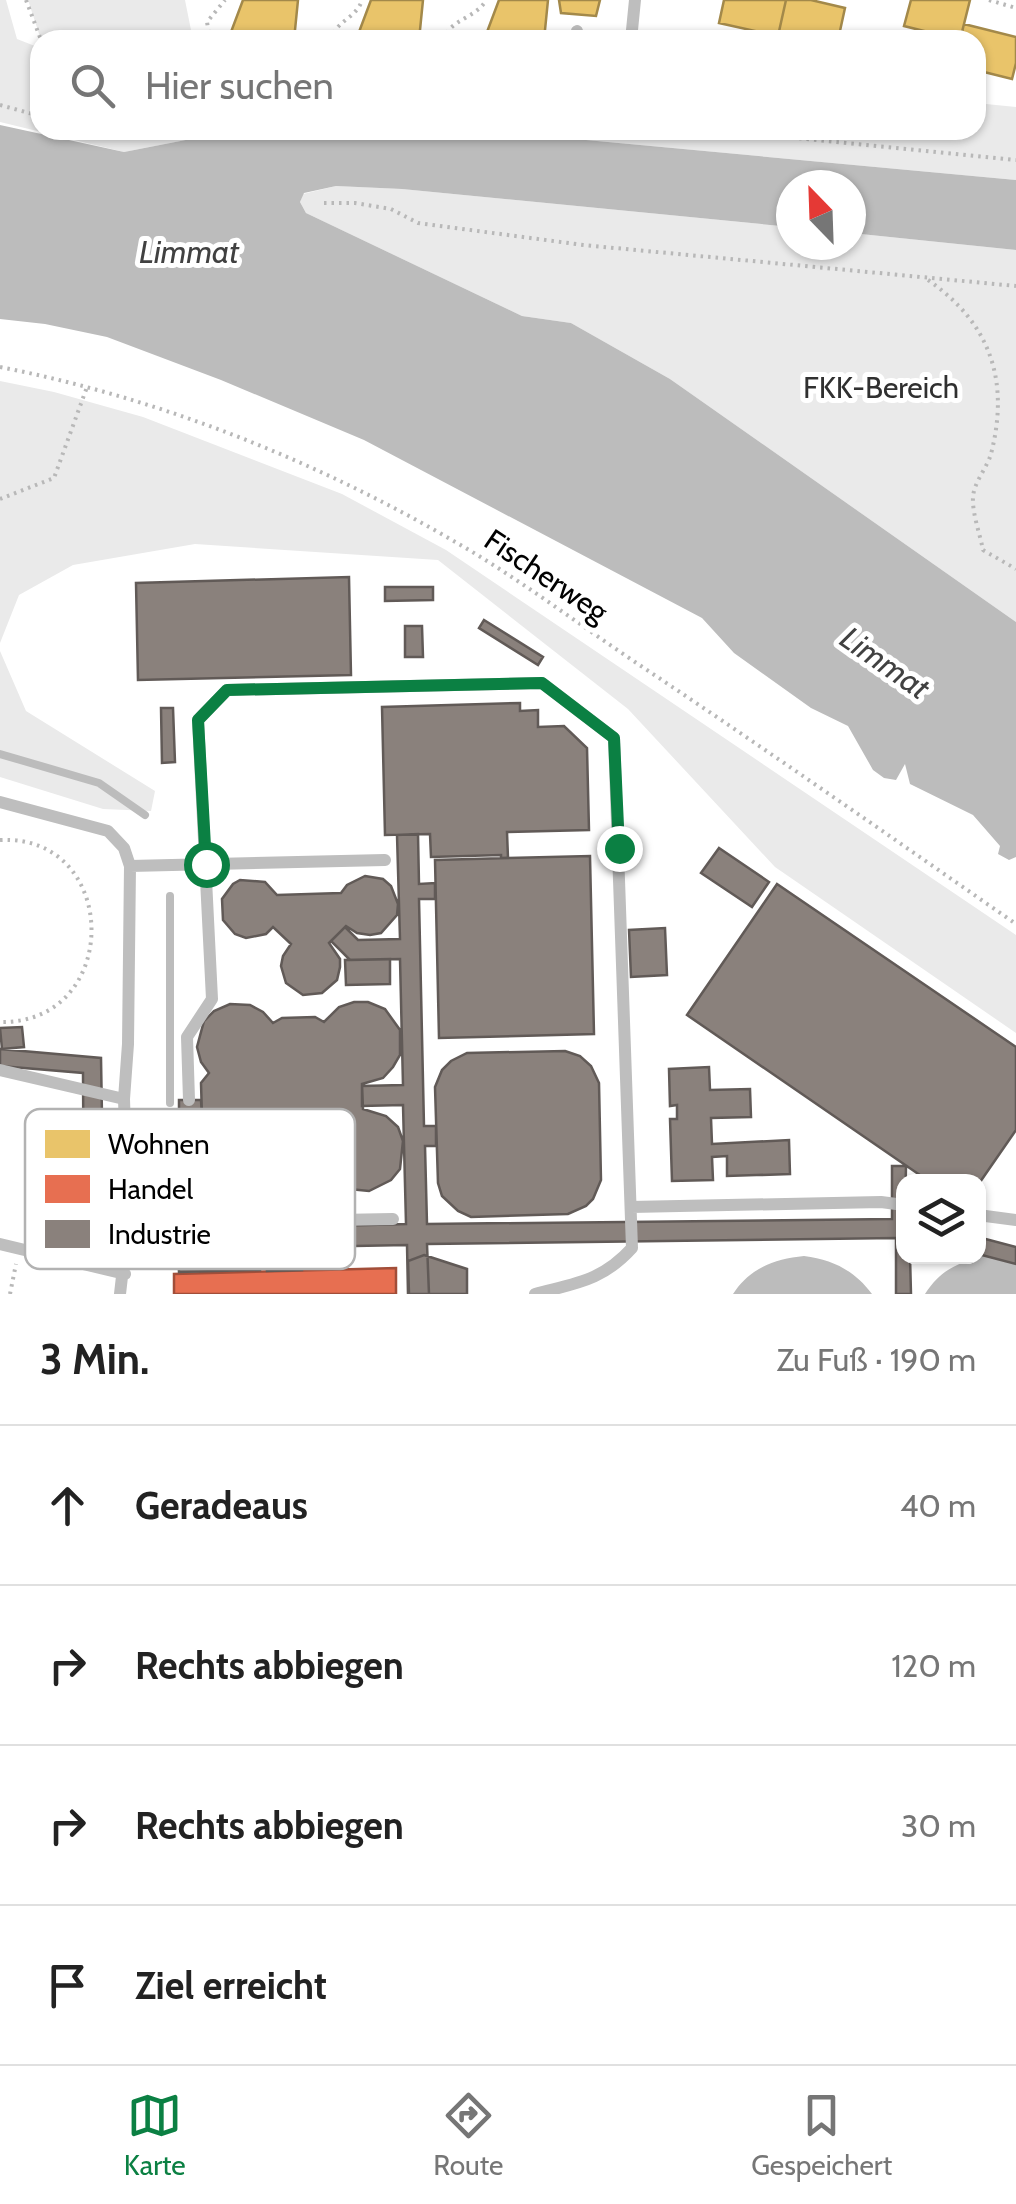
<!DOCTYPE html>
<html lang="de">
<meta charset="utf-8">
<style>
:root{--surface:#fff;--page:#f6f6f6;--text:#222;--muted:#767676;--line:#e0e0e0;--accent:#0b8043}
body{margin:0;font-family:Cabin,sans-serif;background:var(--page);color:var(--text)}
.controls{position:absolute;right:30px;bottom:30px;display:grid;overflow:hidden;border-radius:20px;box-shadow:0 2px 8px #0004}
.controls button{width:90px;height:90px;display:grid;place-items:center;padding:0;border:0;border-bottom:2px solid var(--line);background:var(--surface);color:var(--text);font:50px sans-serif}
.compass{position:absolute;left:776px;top:170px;width:90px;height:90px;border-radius:50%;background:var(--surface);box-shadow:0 2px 8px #0004;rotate:337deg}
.stop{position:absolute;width:30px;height:30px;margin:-22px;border:8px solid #0b8043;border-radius:50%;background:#fff}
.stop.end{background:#0b8043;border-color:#fff;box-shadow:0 2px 10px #0008}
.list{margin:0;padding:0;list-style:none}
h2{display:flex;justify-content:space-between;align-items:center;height:130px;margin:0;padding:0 40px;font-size:42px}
h2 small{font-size:32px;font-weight:400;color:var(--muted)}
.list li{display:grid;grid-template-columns:65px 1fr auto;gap:30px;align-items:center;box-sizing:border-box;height:160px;padding:0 40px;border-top:2px solid var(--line)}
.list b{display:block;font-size:38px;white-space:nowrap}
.list em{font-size:32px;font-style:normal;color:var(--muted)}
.icon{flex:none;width:55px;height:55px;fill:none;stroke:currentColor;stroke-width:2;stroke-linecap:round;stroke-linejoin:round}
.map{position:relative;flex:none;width:1016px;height:1294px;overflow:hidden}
.search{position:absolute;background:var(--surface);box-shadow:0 2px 8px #0004;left:30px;right:30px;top:30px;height:110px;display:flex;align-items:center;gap:25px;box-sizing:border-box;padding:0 35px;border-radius:30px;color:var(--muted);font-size:38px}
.sheet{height:770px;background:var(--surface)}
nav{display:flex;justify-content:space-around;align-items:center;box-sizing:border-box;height:140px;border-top:2px solid var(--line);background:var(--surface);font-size:28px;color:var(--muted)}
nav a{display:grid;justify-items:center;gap:5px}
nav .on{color:var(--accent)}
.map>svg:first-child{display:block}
</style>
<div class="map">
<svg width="1016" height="1294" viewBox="0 0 1016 1294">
<rect width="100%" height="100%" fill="#fff"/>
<path fill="#eaeaea" d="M0,0H6L17,39L40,48V130H237L124,152L0,122Z
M28,0H185L193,40H41Z
M976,103L1016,107V180L478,130H976Z
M336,186L402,189L791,227V245H851V233L1016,250V622L670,379L571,323L522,316L306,213L300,202L303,194Z
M0,381L54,392L143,417L342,494L446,550L1016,935V1033L775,867L628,709L438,560L195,544L73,565L19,595L0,643Z
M0,651L26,711L155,791L151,811L103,809L0,777Z"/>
<path fill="#bcbcbc" d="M0,125L124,152L237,130H478L1016,180V250L851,233V185H791V227L402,189L336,186L304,193L300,202L306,213L522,316L571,323L670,379L1016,622V857L1009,860L998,854L1000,846L973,815L910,784L905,764L896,780L884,778L873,770L848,726L811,708L734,653L702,618L364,440L221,380L107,337L45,324L0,319Z
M985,1254L1016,1255V1294H925C943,1266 959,1265 985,1254Z
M804,1256C833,1260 854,1270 872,1294H733C750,1268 774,1259 804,1256Z"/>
<path fill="#e9c46a" stroke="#a3894a" stroke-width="2.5" d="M243,0H298L294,40H228Z
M371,0H423L419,40H356Z
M499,0H548L544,40H484Z
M559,0H600L596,16L561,13Z
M724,0H786L778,36L719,23Z
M786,0H811L845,8L838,40H795L778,36Z
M911,0H970L960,40L904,26Z
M964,24L1016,37V63L1012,79L976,70V40H960Z"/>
<path fill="#e76f51" stroke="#a24e39" stroke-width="2.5" d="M396,1268V1294H174V1274Z"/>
<path fill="#8a817c" stroke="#615a57" stroke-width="2.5" d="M349,577L351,675L138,680L136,583Z
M385,587H433V600L385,601Z
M484,620L543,657L538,665L479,628Z
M405,626H422L423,657H405Z
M520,703V711L538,710V727L564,726L587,748L589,830L507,832L508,858H501V855L431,857L430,834L385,835L382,707Z
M161,708H173L175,762L162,763Z
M418,834L419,884L435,883V899H419L424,1126H436V1146H425L427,1224L892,1219V1166H906L904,1256H910L911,1294H896V1238L427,1244L429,1294H408L407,1245L302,1247V1270L267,1271L266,1248L84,1253L83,1073L0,1066V1049L101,1058L104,1232L406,1224L403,1105L362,1106V1086L403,1085L400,959L350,960L331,941L345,927L358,940L400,939L397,835Z
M719,848L769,882L752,907L701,873Z
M590,856L594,1034L439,1038L435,860Z
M365,876L383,879L391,886L398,904L397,915L381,933L370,935L357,933L346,926L329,943L340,959V967L337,980L322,993L303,995L286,983L281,966L283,956L291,944L273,927L266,934L246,938L235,934L223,920L222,899L233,884L240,880L265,882L277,895L341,893L347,885Z
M777,884L1016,1047V1130L978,1185V1182H930L687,1015Z
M665,928L667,975L631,977L629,930Z
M390,959V984L346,985L345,960Z
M354,1002H368L385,1009L400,1030V1055L393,1067L383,1078L362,1084L363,1109L386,1116L398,1127L403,1141L400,1169L391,1180L369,1191L349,1189L328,1172L319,1178L286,1179L277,1174L256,1192L243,1195L228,1193L215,1186L206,1177L199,1158L201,1139L210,1125L202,1117L201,1083L209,1073L201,1062L197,1047L204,1021L214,1011L230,1004L250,1005L263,1012L273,1023L282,1018L315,1017L324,1022L339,1007Z
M22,1027L24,1047L2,1049L0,1028Z
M565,1051L580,1056L591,1066L599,1083L601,1180L593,1199L586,1206L568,1214L471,1217L458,1211L442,1196L438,1183L435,1087L442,1070L451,1061L467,1053Z
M709,1067L710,1090L750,1089L751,1117L711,1118L712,1144L789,1140L790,1174L727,1176V1156L712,1157L713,1180L672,1181L670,1119H677V1105L670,1106L669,1069Z
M179,1100H201L202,1117L210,1125L199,1149H178V1137H137V1114L179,1113Z
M978,1237L1016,1247V1264L978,1254Z
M259,1249L260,1270L179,1272L178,1251Z
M424,1255L467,1269V1294H409L408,1261Z"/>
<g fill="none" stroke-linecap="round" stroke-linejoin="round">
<path stroke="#bcbcbc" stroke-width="8" d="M0,754L99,783L145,815
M170,896V1103"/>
<path stroke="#b8b8b8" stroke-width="4" stroke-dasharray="2.5 5" stroke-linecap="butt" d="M26,0L41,40
M989,0L1016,8
M210,40L207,22L225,0
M331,40C335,21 357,18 362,0
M444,40C449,19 477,18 486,0
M0,105L40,116
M107,130H126
M717,130L1016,160
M324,203H355L391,209L418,223L583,245L1016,286
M928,280C990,323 1010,380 991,454C987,468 974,482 973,497C972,513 980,534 983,550L1016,569
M0,367C158,398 312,459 452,540C517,577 578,624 641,666C767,750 891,837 1016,924
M0,499L54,478L87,387
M0,840C121,834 123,1024 0,1022
M10,1294L16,1264"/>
<path stroke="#bebebe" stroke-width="12" d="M577,31L579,40
M631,40L635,0
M0,802L108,831L124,848L130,866L128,1044L124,1099L128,1224L120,1294
M130,866L385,860
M0,1070L124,1099
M189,1100L187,1037L212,999L198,720L227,690L542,683L614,738L632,1248C602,1281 576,1283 535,1294
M190,1149L192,1223
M631,1207L881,1202L904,1205
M978,1215L1016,1220
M128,1224L393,1219
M0,1244L125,1274"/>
</g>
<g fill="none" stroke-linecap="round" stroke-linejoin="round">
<path stroke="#0b8043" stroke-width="12" d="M206,864L198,720L227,690L542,683L614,738L619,848"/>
</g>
<g text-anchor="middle" stroke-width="10" stroke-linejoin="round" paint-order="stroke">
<g font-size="30" fill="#303030" stroke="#fff">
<text x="881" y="398">FKK-Bereich</text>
</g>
<g font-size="30" fill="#000" stroke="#fff">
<text transform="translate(546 576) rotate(34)" y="10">Fischerweg</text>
</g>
<g font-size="32" font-style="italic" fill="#414141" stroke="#fff">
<text x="189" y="263">Limmat</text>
<text transform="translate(885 663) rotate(35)" y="11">Limmat</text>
</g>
</g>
<rect x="25" y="1109" width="330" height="160" rx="15" fill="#fff" stroke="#b2b2b2" stroke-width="2.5"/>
<rect x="45" y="1130" width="45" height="28" fill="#e9c46a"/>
<rect x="45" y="1175" width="45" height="28" fill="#e76f51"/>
<rect x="45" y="1220" width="45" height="28" fill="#8a817c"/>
<g font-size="28" fill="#000">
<text x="108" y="1154">Wohnen</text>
<text x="108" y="1199">Handel</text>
<text x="108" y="1244">Industrie</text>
</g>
</svg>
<div class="controls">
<button><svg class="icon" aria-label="layers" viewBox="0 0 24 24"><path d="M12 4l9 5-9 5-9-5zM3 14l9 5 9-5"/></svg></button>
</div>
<svg class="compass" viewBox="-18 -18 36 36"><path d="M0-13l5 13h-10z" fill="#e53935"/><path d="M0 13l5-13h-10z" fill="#767676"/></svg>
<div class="stop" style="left:206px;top:864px"></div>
<div class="stop end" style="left:619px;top:848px"></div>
<div class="search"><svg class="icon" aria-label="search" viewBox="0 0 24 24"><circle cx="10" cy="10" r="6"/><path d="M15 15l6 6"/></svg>Hier suchen</div>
</div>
<section class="sheet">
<h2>3 Min.<small>Zu Fuß · 190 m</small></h2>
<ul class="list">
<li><svg class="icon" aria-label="ahead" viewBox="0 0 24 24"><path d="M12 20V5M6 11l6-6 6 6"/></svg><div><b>Geradeaus</b></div><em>40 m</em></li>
<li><svg class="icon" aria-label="right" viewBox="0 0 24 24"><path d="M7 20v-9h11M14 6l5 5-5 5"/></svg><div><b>Rechts abbiegen</b></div><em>120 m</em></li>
<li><svg class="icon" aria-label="right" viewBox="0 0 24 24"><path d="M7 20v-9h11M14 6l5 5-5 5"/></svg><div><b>Rechts abbiegen</b></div><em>30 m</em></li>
<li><svg class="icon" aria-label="arrive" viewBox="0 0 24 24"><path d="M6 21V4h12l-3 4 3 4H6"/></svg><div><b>Ziel erreicht</b></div></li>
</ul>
</section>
<nav>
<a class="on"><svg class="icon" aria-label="map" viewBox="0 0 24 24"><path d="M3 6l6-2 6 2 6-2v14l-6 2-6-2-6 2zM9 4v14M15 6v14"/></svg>Karte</a>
<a><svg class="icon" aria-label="directions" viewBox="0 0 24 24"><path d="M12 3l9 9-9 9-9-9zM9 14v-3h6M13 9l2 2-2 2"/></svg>Route</a>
<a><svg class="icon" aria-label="saved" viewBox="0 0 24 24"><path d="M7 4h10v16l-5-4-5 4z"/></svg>Gespeichert</a>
</nav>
